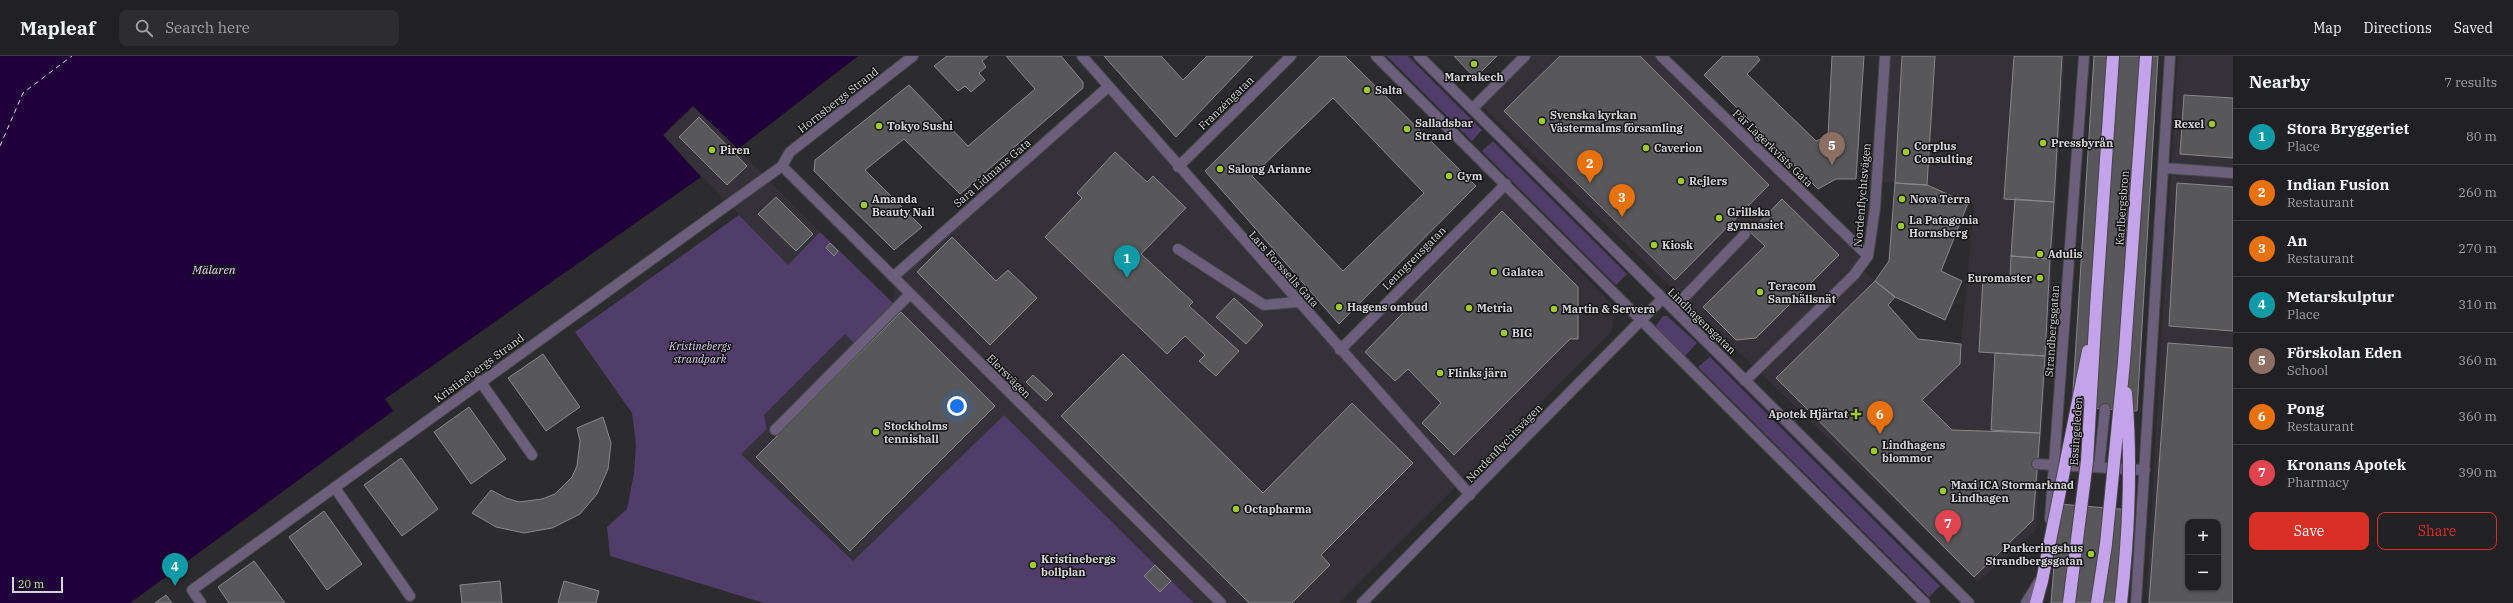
<!DOCTYPE html>
<meta charset="utf-8">
<style>
:root{--surface:#212022;--page:#2d2d2f;--text:#f1f3f6;--muted:#a2a3a5;--line:#3e3e40;--accent:#d93025}
body{margin:0;font-family:"IBM Plex Serif",serif;background:var(--page);color:var(--text)}
.controls{position:absolute;right:12px;bottom:12px;display:grid;overflow:hidden;border-radius:8px;box-shadow:0 1px 3px #0004}
.controls button{width:36px;height:36px;display:grid;place-items:center;padding:0;border:0;border-bottom:1px solid var(--line);background:var(--surface);color:var(--text);font:20px sans-serif}
.scale{position:absolute;left:12px;bottom:10px;width:51px;box-sizing:border-box;padding-left:4px;border:2px solid #d5d4d6;border-top:0;font-size:11px;line-height:14px;white-space:nowrap;color:#d5d4d6;-webkit-text-stroke:3px #141415;paint-order:stroke}
.you{position:absolute;left:957px;top:350px;width:14px;height:14px;margin:-10px;border:3px solid #fff;border-radius:50%;background:#1a73e8;box-shadow:0 0 0 6px #1a73e833}
.badge{display:grid;place-items:center;width:26px;height:26px;border-radius:50%;background:var(--accent);color:#fff;font-size:13px;font-weight:700}
.pin{position:absolute;translate:-50% -33px;filter:drop-shadow(0 1px 2px #0008)}
.pin::after{content:'';position:absolute;top:21px;width:14px;height:12px;background:inherit;clip-path:polygon(0 0,100% 0,50% 100%)}
.list{margin:0;padding:0;list-style:none}
h2{display:flex;justify-content:space-between;align-items:center;height:52px;margin:0;padding:0 16px;font-size:17px}
h2 small{font-size:13px;font-weight:400;color:var(--muted)}
.list li{display:grid;grid-template-columns:26px 1fr auto;gap:12px;align-items:center;box-sizing:border-box;height:56px;padding:0 16px;border-top:1px solid var(--line)}
.list b{display:block;font-size:15px;white-space:nowrap}
.list p{margin:0;font-size:13px;white-space:nowrap;color:var(--muted)}
.list em{font-size:13px;font-style:normal;color:var(--muted)}
.actions{display:flex;gap:8px;padding:12px 16px}
.actions a{flex:1;padding:9px 0;border:1px solid var(--accent);border-radius:8px;text-align:center;font-size:14px;color:var(--accent)}
.actions .main{background:var(--accent);color:#fff}
.icon{flex:none;width:22px;height:22px;fill:none;stroke:currentColor;stroke-width:2;stroke-linecap:round;stroke-linejoin:round}
.map{position:relative;flex:none;width:2233px;height:547px;overflow:hidden}
header{display:flex;align-items:center;gap:24px;box-sizing:border-box;height:56px;padding:0 20px;background:var(--surface);border-bottom:1px solid var(--line)}
header strong{font-size:19px}
nav{display:flex;gap:22px;margin-inline-start:auto;font-size:14px}
.search{width:280px;height:36px;background:var(--page);display:flex;align-items:center;gap:10px;box-sizing:border-box;padding:0 14px;border-radius:8px;color:var(--muted);font-size:15px}
main{display:flex}
aside{flex:1;background:var(--surface)}
.map>svg:first-child{display:block}
</style>
<header>
<strong>Mapleaf</strong>
<div class="search"><svg class="icon" aria-label="search" viewBox="0 0 24 24"><circle cx="10" cy="10" r="6"/><path d="M15 15l6 6"/></svg>Search here</div>
<nav><a>Map</a><a>Directions</a><a>Saved</a></nav>
</header>
<main>
<div class="map">
<svg width="2233" height="547" viewBox="0 0 2233 547">
<rect width="100%" height="100%" fill="#2c2b2d"/>
<path fill="#343139" fill-rule="evenodd" d="M1527,0H1660L1864,197L1861,213L1895,241L1888,249L1918,283L1961,288L1974,150L1927,129L1871,125L1882,0H2065L2036,474L1978,526L1479,47Z
M2178,0H2233V547H2146ZM2188,466H2218V532H2188Z
M1107,30L1341,297L1503,135L1615,252L1612,275L1339,547H1194L1004,359L853,505L741,398L767,373L764,359L845,278L855,288L894,248L893,221Z
M694,49L820,176L788,209L662,79Z"/>
<path fill="#513d6a" d="M1387,0H1408L1482,74L1472,85Z
M1493,85L1627,218L1616,229L1482,95Z
M739,159L788,209L820,176L894,248L855,288L845,278L764,359L767,373L741,398L853,505L1004,359L1194,547H764L610,500L607,471L627,453L634,417L636,389L632,357L575,276Z
M1663,260H1667L1697,287L1685,300L1655,271Z
M1710,301L1940,530L1929,541L1698,311Z"/>
<path fill="#20003a" d="M0,0H858L738,93L693,50L663,79L701,121L385,343L393,355L130,547H0Z"/>
<g fill="none" stroke-linecap="round" stroke-linejoin="round">
<path stroke="#e2d2f8" stroke-width="1" stroke-dasharray="5 4" stroke-linecap="butt" d="M0,90L23,37L72,0"/>
</g>
<path fill="#585759" stroke="#89888b" fill-rule="evenodd" d="M947,0H988L982,5L986,11L979,17L985,24L971,36L965,30L958,35L934,10Z
M1006,0H1061L1083,26V32L960,138L904,83L865,114L922,171L894,194L814,115L815,104L909,29L968,90L1035,33Z
M1104,0H1161L1183,24L1207,0H1253L1176,81Z
M1320,0H1345L1476,130L1339,268L1205,115ZM1333,42L1424,137L1343,215L1252,120Z
M1454,0H1497L1475,22Z
M1560,0H1640L1769,129L1675,224L1504,55Z
M1723,0H1757L1760,4L1747,18L1816,85L1828,80L1832,0H1864L1856,123H1836L1818,133L1704,19Z
M1902,0H1935L1927,129L1895,127Z
M2014,0H2062L2054,146L2004,143Z
M2094,0H2158L2137,355L2072,351Z
M2184,39L2233,42V102L2180,98Z
M699,61L747,110L727,129L679,81Z
M1115,96L1147,126L1153,120L1186,152L1141,198L1193,246L1189,250L1239,295L1216,320L1199,305L1205,299L1185,280L1167,298L1045,181L1082,142L1077,137Z
M1895,127L1927,129L1968,147L1941,215L1962,225L1945,264L1895,241L1875,225L1889,205Z
M2177,127L2233,131V275L2169,270Z
M776,141L813,178L796,195L758,158Z
M1782,143L1839,199L1756,282L1736,284L1703,251L1765,190L1750,176Z
M2015,143L2054,146L2050,203L2011,200Z
M1502,155L1578,231V283H1570L1454,399L1422,367L1441,347L1408,313L1395,325L1365,296Z
M952,181L996,225L1008,214L1037,242L990,289L917,216Z
M830,187L838,195L834,200L826,192Z
M2011,200L2050,203L2045,300L1979,296L1983,221L2010,222Z
M1875,225L1895,241L1888,249L1918,283L1961,288L1960,308L1922,344L1952,374L2040,377L2033,464L1974,521L1776,322Z
M1234,242L1263,269L1246,288L1216,261Z
M901,256L995,350L850,495L756,401Z
M2168,287L2233,292V547H2149ZM2188,466H2218V532H2188Z
M1995,297L2045,300L2040,377L1991,374Z
M543,298L580,351L546,375L508,322Z
M1123,298L1263,437L1352,347L1413,407L1321,499L1330,509L1292,547H1249L1061,360Z
M1033,319L1053,338L1046,345L1026,326Z
M469,351L506,403L471,428L434,376Z
M603,361L611,387L608,413L597,438L580,458L552,472L524,477L496,471L472,457L491,434L506,442L519,446L542,443L555,438L572,421L577,410L580,385L577,372Z
M401,402L438,453L402,480L364,429Z
M2059,448L2132,454L2124,547H2051Z
M324,455L362,508L327,534L289,481Z
M254,505L260,513L285,547H229L218,531Z
M1155,509L1171,525L1160,536L1144,520Z
M500,525L502,547H462L460,529Z
M564,525L599,535L596,547H558Z
M166,539L172,547H155Z"/>
<g fill="none" stroke-linecap="round" stroke-linejoin="round">
<defs>
<path id="minor" d="M1082,0L1470,439
M1376,0L1925,547
M1419,0L1969,547
M1661,0L1868,200
M1472,53L1525,0
M782,110L1221,547
M1178,111L1291,0
M2164,112L2233,117
M1178,193L1264,249L1297,246
M893,221L1108,31
M1673,253L1745,178
M1340,294L1506,128
M480,325L532,399
M1745,325L1854,219L1868,200L1875,152L1885,0
M775,374L910,238
M2037,408L2145,414
M2099,411L2105,353
M335,432L410,540
M2050,463L2084,0
M201,547L192,534L782,110L790,96L913,0
M1362,547L1662,243
M2026,547L2040,524
M2136,547L2170,0"/>
<path id="highway" d="M2096,252L2113,0
M2124,306L2146,0
M2036,547L2042,525"/>
</defs>
<use href="#minor" stroke="#474648" stroke-width="12"/>
<use href="#highway" stroke="#474648" stroke-width="14"/>
<use href="#minor" stroke="#6b5f7b" stroke-width="10"/>
<use href="#highway" stroke="#c3a4eb" stroke-width="12"/>
<defs>
<path id="highway-bridge" d="M2042,525L2088,295
M2069,547L2087,405L2096,252
M2097,547L2106,488L2124,306
M2121,547C2129,476 2132,408 2126,337"/>
</defs>
<use href="#highway-bridge" stroke="#474648" stroke-width="14" stroke-linecap="butt"/>
<use href="#highway-bridge" stroke="#c3a4eb" stroke-width="12"/>
</g>
<g fill="#9fca2d" stroke="#141415" stroke-width="1.5">
<circle cx="1474" cy="8" r="4"/>
<circle cx="1367" cy="34" r="4"/>
<circle cx="1542" cy="65" r="4"/>
<circle cx="2212" cy="68" r="4"/>
<circle cx="879" cy="70" r="4"/>
<circle cx="1407" cy="73" r="4"/>
<circle cx="2043" cy="87" r="4"/>
<circle cx="1646" cy="92" r="4"/>
<circle cx="712" cy="94" r="4"/>
<circle cx="1906" cy="96" r="4"/>
<circle cx="1220" cy="113" r="4"/>
<circle cx="1449" cy="120" r="4"/>
<circle cx="1681" cy="125" r="4"/>
<circle cx="1902" cy="143" r="4"/>
<circle cx="864" cy="149" r="4"/>
<circle cx="1719" cy="162" r="4"/>
<circle cx="1901" cy="170" r="4"/>
<circle cx="1654" cy="189" r="4"/>
<circle cx="2040" cy="198" r="4"/>
<circle cx="1494" cy="216" r="4"/>
<circle cx="2040" cy="222" r="4"/>
<circle cx="1760" cy="236" r="4"/>
<circle cx="1339" cy="251" r="4"/>
<circle cx="1469" cy="252" r="4"/>
<circle cx="1554" cy="253" r="4"/>
<circle cx="1504" cy="277" r="4"/>
<circle cx="1440" cy="317" r="4"/>
<path d="M1854 352h4v4h4v4h-4v4h-4v-4h-4v-4h4z"/>
<circle cx="876" cy="376" r="4"/>
<circle cx="1874" cy="395" r="4"/>
<circle cx="1943" cy="435" r="4"/>
<circle cx="1236" cy="453" r="4"/>
<circle cx="2091" cy="498" r="4"/>
<circle cx="1033" cy="509" r="4"/>
</g>
<g text-anchor="middle" stroke-width="3" stroke-linejoin="round" paint-order="stroke">
<g font-size="11" font-weight="bold" fill="#d5d4d6" stroke="#141415" text-anchor="start">
<text x="1474" y="25" text-anchor="middle">Marrakech</text>
<text x="1375" y="38">Salta</text>
<text x="1550" y="63">Svenska kyrkan<tspan x="1550" dy="13">Västermalms församling</tspan></text>
<text x="1415" y="71">Salladsbar<tspan x="1415" dy="13">Strand</tspan></text>
<text x="2204" y="72" text-anchor="end">Rexel</text>
<text x="887" y="74">Tokyo Sushi</text>
<text x="2051" y="91">Pressbyrån</text>
<text x="1914" y="94">Corplus<tspan x="1914" dy="13">Consulting</tspan></text>
<text x="1654" y="96">Caverion</text>
<text x="720" y="98">Piren</text>
<text x="1228" y="117">Salong Arianne</text>
<text x="1457" y="124">Gym</text>
<text x="1689" y="129">Rejlers</text>
<text x="872" y="147">Amanda<tspan x="872" dy="13">Beauty Nail</tspan></text>
<text x="1910" y="147">Nova Terra</text>
<text x="1727" y="160">Grillska<tspan x="1727" dy="13">gymnasiet</tspan></text>
<text x="1909" y="168">La Patagonia<tspan x="1909" dy="13">Hornsberg</tspan></text>
<text x="1662" y="193">Kiosk</text>
<text x="2048" y="202">Adulis</text>
<text x="1502" y="220">Galatea</text>
<text x="2032" y="226" text-anchor="end">Euromaster</text>
<text x="1768" y="234">Teracom<tspan x="1768" dy="13">Samhällsnät</tspan></text>
<text x="1347" y="255">Hagens ombud</text>
<text x="1477" y="256">Metria</text>
<text x="1562" y="257">Martin &amp; Servera</text>
<text x="1512" y="281">BIG</text>
<text x="1448" y="321">Flinks järn</text>
<text x="1848" y="362" text-anchor="end">Apotek Hjärtat</text>
<text x="884" y="374">Stockholms<tspan x="884" dy="13">tennishall</tspan></text>
<text x="1882" y="393">Lindhagens<tspan x="1882" dy="13">blommor</tspan></text>
<text x="1951" y="433">Maxi ICA Stormarknad<tspan x="1951" dy="13">Lindhagen</tspan></text>
<text x="1244" y="457">Octapharma</text>
<text x="2083" y="496" text-anchor="end">Parkeringshus<tspan x="2083" dy="13">Strandbergsgatan</tspan></text>
<text x="1041" y="507">Kristinebergs<tspan x="1041" dy="13">bollplan</tspan></text>
</g>
<g font-size="11" fill="#d5d4d6" stroke="#141415">
<text transform="translate(838 44) rotate(-38)" y="4">Hornsbergs Strand</text>
<text transform="translate(1226 47) rotate(-44)" y="4">Franzéngatan</text>
<text transform="translate(1773 92) rotate(44)" y="4">Pär Lagerkvists Gata</text>
<text transform="translate(992 117) rotate(-41)" y="4">Sara Lidmans Gata</text>
<text transform="translate(1862 139) rotate(-85)" y="4">Nordenflychtsvägen</text>
<text transform="translate(2122 152) rotate(-86)" y="4">Karlbergsbron</text>
<text transform="translate(1414 202) rotate(-45)" y="4">Lenngrensgatan</text>
<text transform="translate(1284 213) rotate(48)" y="4">Lars Forssells Gata</text>
<text transform="translate(1702 265) rotate(44)" y="4">Lindhagensgatan</text>
<text transform="translate(2052 275) rotate(-86)" y="4">Strandbergsgatan</text>
<text transform="translate(479 312) rotate(-36)" y="4">Kristinebergs Strand</text>
<text transform="translate(1009 320) rotate(45)" y="4">Elersvägen</text>
<text transform="translate(2076 375) rotate(-86)" y="4">Essingeleden</text>
<text transform="translate(1504 387) rotate(-46)" y="4">Nordenflychtsvägen</text>
</g>
<g font-size="11" font-style="italic" fill="#ddcdf3" stroke="#141415">
<text x="700" y="294">Kristinebergs<tspan x="700" dy="13">strandpark</tspan></text>
</g>
<g font-size="12" font-style="italic" fill="#e2d2f8" stroke="#141415">
<text x="214" y="218">Mälaren</text>
</g>
</g>
</svg>
<div class="controls">
<button>+</button>
<button>−</button>
</div>
<div class="scale">20 m</div>
<div class="you"></div>
<div class="pin badge" style="left:1127px;top:222px;background:#0f9aa8">1</div>
<div class="pin badge" style="left:1590px;top:127px;background:#e8710a">2</div>
<div class="pin badge" style="left:1622px;top:161px;background:#e8710a">3</div>
<div class="pin badge" style="left:175px;top:530px;background:#0f9aa8">4</div>
<div class="pin badge" style="left:1832px;top:109px;background:#8d6e63">5</div>
<div class="pin badge" style="left:1880px;top:378px;background:#e8710a">6</div>
<div class="pin badge" style="left:1948px;top:487px;background:#e0444e">7</div>
</div>
<aside>
<h2>Nearby<small>7 results</small></h2>
<ul class="list">
<li><span class="badge" style="background:#0f9aa8">1</span><div><b>Stora Bryggeriet</b><p>Place</p></div><em>80 m</em></li>
<li><span class="badge" style="background:#e8710a">2</span><div><b>Indian Fusion</b><p>Restaurant</p></div><em>260 m</em></li>
<li><span class="badge" style="background:#e8710a">3</span><div><b>An</b><p>Restaurant</p></div><em>270 m</em></li>
<li><span class="badge" style="background:#0f9aa8">4</span><div><b>Metarskulptur</b><p>Place</p></div><em>310 m</em></li>
<li><span class="badge" style="background:#8d6e63">5</span><div><b>Förskolan Eden</b><p>School</p></div><em>360 m</em></li>
<li><span class="badge" style="background:#e8710a">6</span><div><b>Pong</b><p>Restaurant</p></div><em>360 m</em></li>
<li><span class="badge" style="background:#e0444e">7</span><div><b>Kronans Apotek</b><p>Pharmacy</p></div><em>390 m</em></li>
</ul>
<div class="actions"><a class="main">Save</a><a>Share</a></div>
</aside>
</main>
